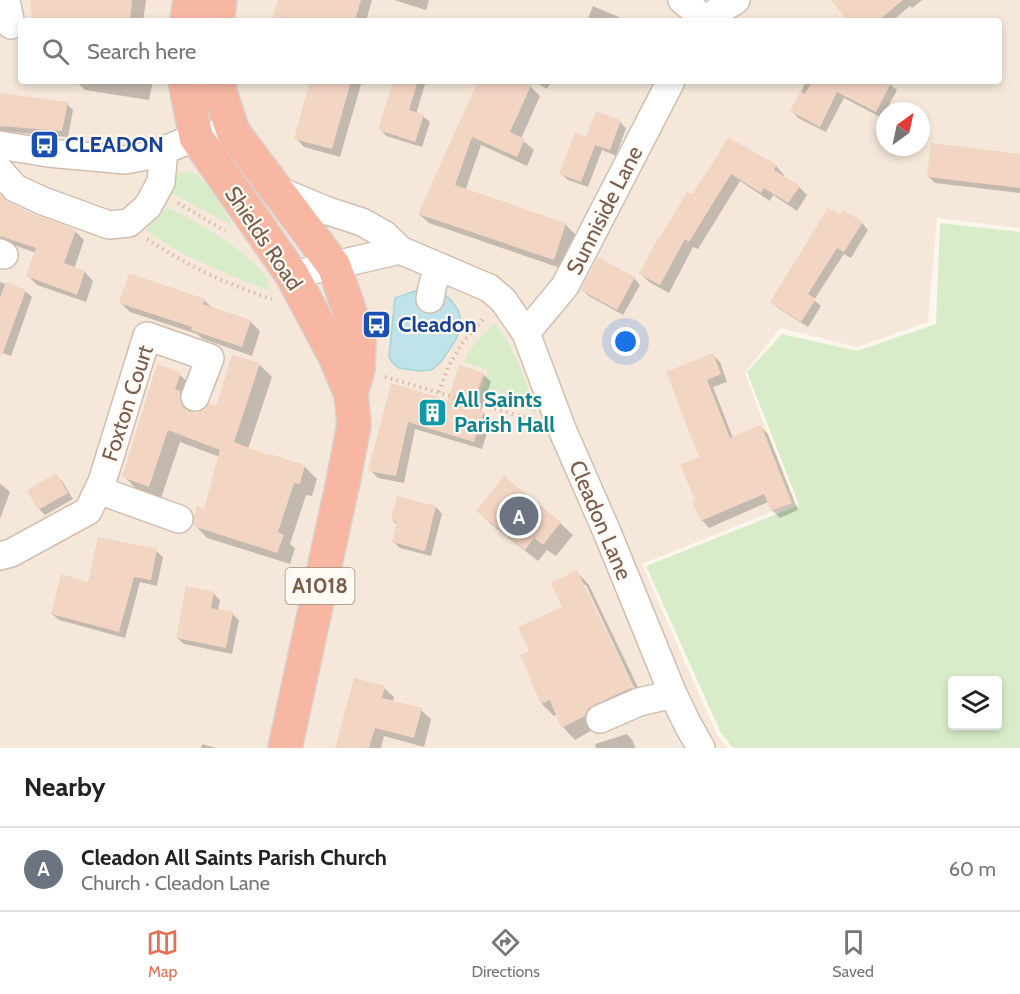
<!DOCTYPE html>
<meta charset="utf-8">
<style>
:root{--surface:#fff;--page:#f2f2f2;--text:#222;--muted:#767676;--line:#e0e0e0;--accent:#e76f51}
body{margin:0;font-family:Cabin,sans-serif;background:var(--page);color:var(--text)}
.controls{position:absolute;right:18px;bottom:18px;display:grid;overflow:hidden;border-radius:6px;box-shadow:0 3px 9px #0003}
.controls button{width:54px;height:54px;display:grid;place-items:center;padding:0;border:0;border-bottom:2px solid var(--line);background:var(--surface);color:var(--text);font:30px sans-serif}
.compass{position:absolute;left:876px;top:102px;width:54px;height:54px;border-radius:50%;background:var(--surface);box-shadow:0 3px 9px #0003;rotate:33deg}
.you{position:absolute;left:626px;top:342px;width:21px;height:21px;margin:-15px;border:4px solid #fff;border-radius:50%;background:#1a73e8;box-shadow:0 0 0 9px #1a73e833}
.badge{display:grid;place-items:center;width:39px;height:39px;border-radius:50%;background:var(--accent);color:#fff;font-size:20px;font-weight:700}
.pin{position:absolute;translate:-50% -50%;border:3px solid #fff;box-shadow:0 2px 6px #0006}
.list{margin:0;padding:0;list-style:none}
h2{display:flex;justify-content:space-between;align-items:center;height:78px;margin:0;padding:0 24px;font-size:26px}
h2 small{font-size:20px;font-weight:400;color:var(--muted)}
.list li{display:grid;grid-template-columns:39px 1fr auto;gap:18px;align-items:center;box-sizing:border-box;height:84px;padding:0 24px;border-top:2px solid var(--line)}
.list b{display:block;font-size:22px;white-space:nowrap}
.list p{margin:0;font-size:20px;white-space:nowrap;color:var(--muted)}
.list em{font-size:20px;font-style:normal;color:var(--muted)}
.icon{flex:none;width:33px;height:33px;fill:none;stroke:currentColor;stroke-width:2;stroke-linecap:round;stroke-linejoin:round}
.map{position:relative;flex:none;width:1020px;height:748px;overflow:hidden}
.search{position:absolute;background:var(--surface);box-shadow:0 3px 9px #0003;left:18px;right:18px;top:18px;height:66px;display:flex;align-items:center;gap:15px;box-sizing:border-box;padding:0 21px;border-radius:6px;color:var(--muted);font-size:22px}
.sheet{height:162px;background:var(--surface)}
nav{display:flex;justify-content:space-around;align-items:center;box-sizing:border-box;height:84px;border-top:2px solid var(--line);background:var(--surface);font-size:16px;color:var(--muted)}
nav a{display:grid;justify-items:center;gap:3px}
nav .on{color:var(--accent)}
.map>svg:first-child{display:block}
</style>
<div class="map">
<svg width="1020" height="748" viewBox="0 0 1020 748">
<rect width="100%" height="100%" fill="#fdf6ec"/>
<path fill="#f5e8da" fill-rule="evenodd" d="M0,0H1020V228L937,218L928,322L857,347L780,328L745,373L793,503L642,564L717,735L728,748H0ZM21,21H999V81H21ZM885,111H921V147H885Z"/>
<path fill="#d8ecc9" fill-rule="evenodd" d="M183,172C186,173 189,172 192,173C208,179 224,212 233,226L171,193L169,187L172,177Z
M167,208C193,218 252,254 266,277C268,281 269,286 270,290L260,287C221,271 180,256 146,230Z
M940,223L1020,232V748H733L721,733L646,566L799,505L747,372L782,334L857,351L936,324ZM998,680V726H952V680Z
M495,323C514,348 527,383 537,413L480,396L488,370L464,362C471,346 482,335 495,323Z"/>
<path fill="#bfe3e8" stroke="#a5d3da" stroke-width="1.5" d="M424,288L438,290L450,299L458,310L462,325L455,341L441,362L431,370L419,371L399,368L393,363L389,357L395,298Z"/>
<path fill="#0003" fill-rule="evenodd" d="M31,0H146L143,21H34Z
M279,0H372L366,21H273Z
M394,0H429L426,10Z
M848,0H922L912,8L910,6L892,21H861Z
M593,6L628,21H587Z
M76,81H153L149,100L85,90Z
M312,81H362L340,157L304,147L296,138Z
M395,81H426L416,114L423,116L430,122L422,147L386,136L380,129Z
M479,81H519L530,86L540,96L521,139L534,150L527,166L481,145L465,191L565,224L575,234L563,269L429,223L419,214Z
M533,81H552L547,89Z
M806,81H886L897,90L882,118L844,98L826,132L798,118L792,111Z
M0,95L67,104L73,110L68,137L0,131Z
M620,122L626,128L616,156L602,150L588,187L568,180L561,174L587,139Z
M1020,155V193L935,183L929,177Z
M718,159L776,166L784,175L783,177L799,187L807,195L797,211L773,195L770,201L740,181L698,249L693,247L669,293L649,282L641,274Z
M0,197L8,204L75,231L84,240L74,269L85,272L93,281L86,302L37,285L28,276L36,253L5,242L0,237Z
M840,217L862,223L868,230L851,258L844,254L814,300L821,306L808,327L778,308L772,302Z
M634,278L640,285L623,315L589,296L582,290Z
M0,282L25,291L32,297L11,356L0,352Z
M204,300L213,309L250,321L260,331L252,356L203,339L197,334L130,312L120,302Z
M713,355L720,362L727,382L713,387L733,438L761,427L768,434L798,510L780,518L772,510L768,502L709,528L702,520L697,501L701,458L668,373Z
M233,357L260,365L272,377L248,449L271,458L305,467L317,479L312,496L306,495L290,544L295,548L290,564L207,538L195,525L205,511L220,457L180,442L161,498L136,489L124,476L180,375L193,387L191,414H197L217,408Z
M483,374L491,382L481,411L491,420L482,449L415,429L404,483L378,478L370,470L392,385L449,402Z
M56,475L62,481L73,499L45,515L39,509Z
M504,478L560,523L573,535L556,556L547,550L538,561L490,523L478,511Z
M0,484L3,486L10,492L0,519Z
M436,507L442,514L431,556L400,548L394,542L398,525L392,520Z
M156,551L163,557L157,586L140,582L125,638L59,620L52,614L89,584Z
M577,572L589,585L644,700L575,740L563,727L557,714L554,716L542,704L564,608ZM582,585H586L637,694L635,695Z
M213,593L220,600L218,611L232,614L239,620L232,654L184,644L177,638Z
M384,688L394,697L393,702L421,710L431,719L424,747L384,736L381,748H338Z
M627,734L633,741L635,748H596L595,744Z
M202,744L216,748H201Z"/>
<path fill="#f3d5c3" d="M30,0H132L130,21H32Z
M278,0H361L355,21H272Z
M831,0H903L878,21H848Z
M310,81H351L332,149L294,139Z
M393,81H418L409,110L424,115L415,142L378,130Z
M478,81H533L510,132L525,139L517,157L472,137L455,185L566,223L554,260L418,214Z
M812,81H892L876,112L837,92L820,127L790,111L800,91L805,94Z
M0,93L68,102L62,131L0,126Z
M596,111L621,120L610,150L595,145L581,182L559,174L575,132L586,137Z
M728,137L777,165L774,170L800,186L788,203L764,188L761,193L731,174L689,242L685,239L660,285L639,274L658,238L659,239L687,192L692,194L716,158Z
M931,143L1020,154V188L927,177Z
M0,195L8,202L36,215L76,230L64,263L85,271L77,295L26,276L36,248L0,236Z
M828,208L840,215L843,210L863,222L844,252L837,248L808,294L816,299L801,322L770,302Z
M598,257L635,277L617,310L581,290Z
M129,273L205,299L203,304L251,320L242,347L191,330L192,327L119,303Z
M6,282L26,290L2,355H0V298Z
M713,353L721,374L707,380L730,438L761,425L792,503L771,511L764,494L701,521L692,502L695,500L680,465L699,457L666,372Z
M232,355L260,363L234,442L270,456V454L305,465L300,484L294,483L278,532L284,535L277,553L193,526L194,515L197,505L204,509L220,450L168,430L149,487L122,477L157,364L181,373L175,389L180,391V400L183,407L190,412L197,413L204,410L209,403L216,406Z
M459,365L484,373L472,407L484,411L474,442L408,422L396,476L368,471L391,383L448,400Z
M56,473L68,493L38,510L27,490Z
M504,476L561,522L543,545L534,538L525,550L476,511Z
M397,496L436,506L425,551L392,542L397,522L391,520Z
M98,537L157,549L151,580L134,577L119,632L51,614L61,574L88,582Z
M577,570L633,687L594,705L588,709L585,716L561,728L550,700L541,704L520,655L529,651L518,627L562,607L551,583Z
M186,586L214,592L211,608L233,612L226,648L176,638Z
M354,678L385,686L382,698L422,708L414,738L375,728L369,748H335Z"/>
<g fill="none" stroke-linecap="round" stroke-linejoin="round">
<defs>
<path id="minor" d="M6,0L11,25
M682,0L694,10L701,21
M702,21L736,0
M0,145L48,153L125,160L152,155L196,137L215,134
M0,171L15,188L43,201L109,225L129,223L148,206L161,182L164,150
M277,190L328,211L362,222L385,235L400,250
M0,253L4,255
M292,275L400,250L489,288L503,300L526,333L562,429L607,532L673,694L688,725L701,748
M430,299L432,288L438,267
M526,333L565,286L671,81
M179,519L98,490L102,482L147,336L210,358L195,397
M0,556L11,553L88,511L98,490
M600,719L639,702L673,694"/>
<path id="highway" d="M187,21L190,0
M217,21L220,0
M185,81L196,137L292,275L335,356L351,394L354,425L343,482L285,748
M219,81L220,92L233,132L334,266L359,339L358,369L351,394"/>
</defs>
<use href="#minor" stroke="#d1beb0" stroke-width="30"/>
<use href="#highway" stroke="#dad1cd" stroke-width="36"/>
<path stroke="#d9b8a5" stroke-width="4" stroke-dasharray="1.5 4.5" stroke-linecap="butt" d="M178,203L225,231
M147,239C186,265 228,285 272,299
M385,377L530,419
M439,392L448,367L463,342L485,317"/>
<use href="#minor" stroke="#fff" stroke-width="27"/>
<use href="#highway" stroke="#f7b7a3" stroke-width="33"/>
</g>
<defs>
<symbol id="bus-square" viewBox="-11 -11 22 22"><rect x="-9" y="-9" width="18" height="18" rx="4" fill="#1a4fb4" stroke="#fffaf3"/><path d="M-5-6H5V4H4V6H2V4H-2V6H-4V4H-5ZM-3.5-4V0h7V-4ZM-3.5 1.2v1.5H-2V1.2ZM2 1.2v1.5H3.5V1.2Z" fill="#fff"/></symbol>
<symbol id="building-square" viewBox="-11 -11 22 22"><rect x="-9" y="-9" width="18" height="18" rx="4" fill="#0f9aa8" stroke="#fffaf3"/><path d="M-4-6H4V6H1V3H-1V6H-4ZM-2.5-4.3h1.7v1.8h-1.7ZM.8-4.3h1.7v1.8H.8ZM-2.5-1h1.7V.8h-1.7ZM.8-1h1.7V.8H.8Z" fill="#fff"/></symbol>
</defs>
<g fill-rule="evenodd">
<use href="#bus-square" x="28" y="128" width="33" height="33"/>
<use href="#bus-square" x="360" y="308" width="33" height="33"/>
<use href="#building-square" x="416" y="396" width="33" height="33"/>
</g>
<g text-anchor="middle" stroke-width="4.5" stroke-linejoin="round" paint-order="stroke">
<rect fill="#fffaf3" stroke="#a28b7f" stroke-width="1.5" x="285.5" y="568" width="69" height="36" rx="4.5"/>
<g font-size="21" font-weight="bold" fill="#7a5c4d">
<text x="320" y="593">A1018</text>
</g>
<g font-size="22" font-weight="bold" fill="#164399" stroke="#fffaf3" text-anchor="start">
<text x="65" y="152">CLEADON</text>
<text x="398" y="332">Cleadon</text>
</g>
<g font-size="22" fill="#7a5c4d" stroke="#fffaf3">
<text transform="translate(604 210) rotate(-63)" y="8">Sunniside Lane</text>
<text transform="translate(264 238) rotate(56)" y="8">Shields Road</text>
<text transform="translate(127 403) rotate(-72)" y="8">Foxton Court</text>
<text transform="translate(601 520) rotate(67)" y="8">Cleadon Lane</text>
</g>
<g font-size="22" font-weight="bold" fill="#0d838f" stroke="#fffaf3" text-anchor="start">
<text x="454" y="407">All Saints<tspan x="454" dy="25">Parish Hall</tspan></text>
</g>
</g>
</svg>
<div class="controls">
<button><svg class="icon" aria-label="layers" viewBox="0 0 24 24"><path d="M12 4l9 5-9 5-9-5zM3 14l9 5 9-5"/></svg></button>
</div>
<svg class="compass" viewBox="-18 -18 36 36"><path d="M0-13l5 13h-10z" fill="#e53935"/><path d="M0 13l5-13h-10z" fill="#767676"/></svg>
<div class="you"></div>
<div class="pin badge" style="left:519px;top:516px;background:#6b7280">A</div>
<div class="search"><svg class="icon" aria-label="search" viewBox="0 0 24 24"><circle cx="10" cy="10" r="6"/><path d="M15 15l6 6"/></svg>Search here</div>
</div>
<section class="sheet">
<h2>Nearby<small></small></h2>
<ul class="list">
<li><span class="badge" style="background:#6b7280">A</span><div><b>Cleadon All Saints Parish Church</b><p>Church · Cleadon Lane</p></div><em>60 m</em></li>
</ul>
</section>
<nav>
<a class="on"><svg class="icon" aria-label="map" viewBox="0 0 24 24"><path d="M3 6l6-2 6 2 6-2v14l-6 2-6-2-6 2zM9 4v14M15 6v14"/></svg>Map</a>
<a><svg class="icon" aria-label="directions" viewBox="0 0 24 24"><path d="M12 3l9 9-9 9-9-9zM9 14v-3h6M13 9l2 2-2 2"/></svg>Directions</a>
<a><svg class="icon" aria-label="saved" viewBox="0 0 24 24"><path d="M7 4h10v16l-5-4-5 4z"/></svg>Saved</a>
</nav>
